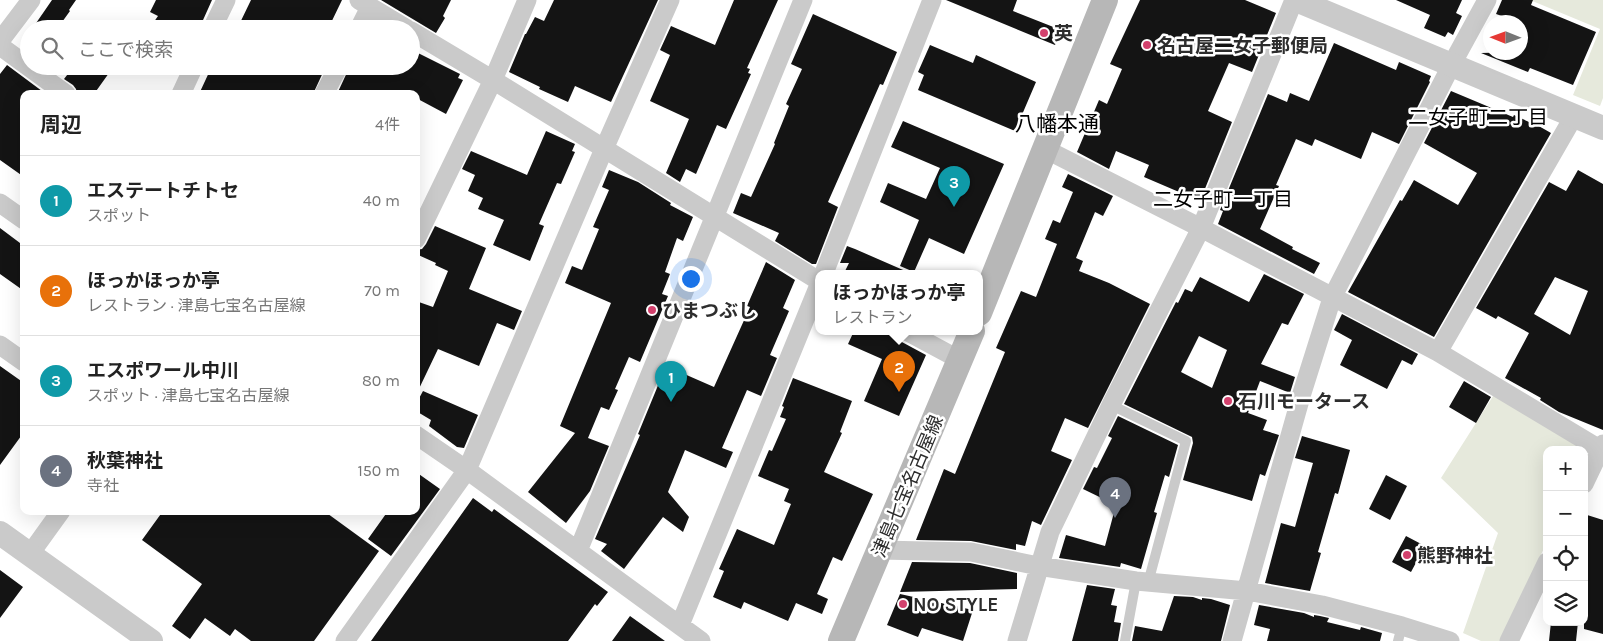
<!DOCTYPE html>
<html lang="ja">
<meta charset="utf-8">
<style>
:root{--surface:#fff;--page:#f2f2f2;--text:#222;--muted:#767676;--line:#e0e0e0;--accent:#d3416d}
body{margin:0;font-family:Karla,"Noto Sans JP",sans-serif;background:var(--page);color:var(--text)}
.controls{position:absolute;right:15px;bottom:15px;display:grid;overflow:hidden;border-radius:10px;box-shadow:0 5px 20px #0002}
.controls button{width:45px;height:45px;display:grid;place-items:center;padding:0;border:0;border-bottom:1px solid var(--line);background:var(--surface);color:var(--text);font:25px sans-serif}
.compass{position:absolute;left:1483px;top:15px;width:45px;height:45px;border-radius:50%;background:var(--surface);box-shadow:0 5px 20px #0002;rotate:271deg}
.you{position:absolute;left:690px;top:278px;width:18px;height:18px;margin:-12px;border:4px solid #fff;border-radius:50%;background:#1a73e8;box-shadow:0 0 0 8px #1a73e833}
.badge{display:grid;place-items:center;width:32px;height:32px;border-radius:50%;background:var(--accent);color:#fff;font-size:16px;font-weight:700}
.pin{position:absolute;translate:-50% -41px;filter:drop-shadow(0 1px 2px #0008)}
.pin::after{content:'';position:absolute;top:26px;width:18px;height:15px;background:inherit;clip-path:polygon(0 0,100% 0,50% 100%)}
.popup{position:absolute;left:815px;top:270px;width:168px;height:65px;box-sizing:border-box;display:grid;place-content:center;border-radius:10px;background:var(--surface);filter:drop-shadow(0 1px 4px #0005);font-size:16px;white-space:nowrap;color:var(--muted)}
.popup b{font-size:19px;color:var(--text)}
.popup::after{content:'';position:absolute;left:50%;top:100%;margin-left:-10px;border:10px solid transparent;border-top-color:var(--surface)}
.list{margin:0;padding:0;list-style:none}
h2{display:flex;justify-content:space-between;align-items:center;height:65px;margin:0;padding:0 20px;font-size:21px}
h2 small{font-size:16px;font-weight:400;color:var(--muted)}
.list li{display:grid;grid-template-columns:32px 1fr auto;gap:15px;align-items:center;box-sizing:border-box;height:90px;padding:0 20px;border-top:1px solid var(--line)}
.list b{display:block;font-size:19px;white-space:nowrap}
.list p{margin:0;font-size:16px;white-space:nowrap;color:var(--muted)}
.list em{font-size:16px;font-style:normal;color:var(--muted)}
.icon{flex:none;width:28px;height:28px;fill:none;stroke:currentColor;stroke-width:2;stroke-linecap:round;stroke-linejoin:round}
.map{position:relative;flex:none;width:1603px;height:641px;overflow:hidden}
.search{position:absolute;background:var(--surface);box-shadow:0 5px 20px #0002;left:20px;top:20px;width:400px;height:55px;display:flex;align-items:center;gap:12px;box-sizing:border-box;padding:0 18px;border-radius:28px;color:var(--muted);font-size:19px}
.panel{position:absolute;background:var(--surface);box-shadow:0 5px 20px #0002;left:20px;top:90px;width:400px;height:425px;border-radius:10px}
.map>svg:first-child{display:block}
</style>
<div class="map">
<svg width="1603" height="641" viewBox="0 0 1603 641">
<rect width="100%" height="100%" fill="#fff"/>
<path fill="#e6e9dc" d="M1530,0H1603V98L1600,106L1573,95L1600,29Z
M1495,393L1584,445L1588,456L1584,463V450H1547V542L1500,641H1481L1463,633L1498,533L1441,478Z"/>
<path fill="#141414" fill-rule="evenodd" d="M52,0H76L69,10L70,11L57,29H32Z
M156,0H212L199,29H149L158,16L150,12Z
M251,0H342L328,29H237Z
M381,0H451L443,16L445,18L436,33Z
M554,0H658L611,102L575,86L568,102L539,89L540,87L509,72L525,34H526L535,17L544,21Z
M734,0H778L747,68L750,69L748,73L751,74L726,129L717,125L696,174L686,169L680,182L666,173L689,119L650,101L670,55L660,50L671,26L715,45Z
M946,0H1017L1013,11L1061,30L1055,45Z
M1140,0H1245L1276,13L1252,72L1229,63L1208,111L1232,122L1200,201L1144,177L1149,165L1116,151L1109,169L1077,152L1099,100L1107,104L1122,69L1110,64Z
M1396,0H1462L1456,13L1462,16L1453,35L1448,32L1445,37L1424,28L1430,15Z
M1502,0H1533L1531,5L1596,32L1573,85L1530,68L1528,72L1481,53L1520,52V22L1496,14Z
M813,14L897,52L883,85L880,84L828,202L838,207L816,264H812L775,241L779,233L733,213L741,193L751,197L775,144L774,143L789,106L786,104L802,69L791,64Z
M1334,43L1396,70L1399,62L1431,76L1429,81L1430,82L1399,144L1372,132L1361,159L1315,139L1312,146L1296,139L1276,185L1279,186L1260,229L1293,247L1292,249L1320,263L1314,274L1218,224L1223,211L1220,210L1268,94L1287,102L1290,93L1309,101Z
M930,45L973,63L976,55L1036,82L1015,131L918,90L924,75L918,72Z
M416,52L460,74L458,78L463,80L446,114L416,98V94H337L350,66H411V62Z
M7,65L46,94H24V177L0,160V74Z
M74,66H114L94,94H77L76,89L73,85L64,79Z
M212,66H326L313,94H199Z
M1451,91L1513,117L1514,115L1529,122L1530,121L1551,133L1434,337L1348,292L1400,200L1402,201L1414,180L1458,205L1477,173L1424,143Z
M903,121L1004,164L964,254L929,238L914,272L900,266L919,220L880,202L888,183L926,199L940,168L891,147Z
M546,131L575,144L572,151L575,152L561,184L557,183L539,224L544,226L530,261L493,245L504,220L478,209L483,198L468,191L475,175L462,169L471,151L527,175Z
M609,170L638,182L671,203L670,205L693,217L683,241L677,238L665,272L670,274L662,294L668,296L640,362L629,357L615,389L618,390L609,410L601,407L588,438L609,446L590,491L566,523L528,492L575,433L560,426L611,303L565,283L572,266L582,270L599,229L593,227L609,190L602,187Z
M1578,170L1603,184V430L1559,412L1540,400L1541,398L1505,378L1529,333L1498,316L1496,319L1476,308L1549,182L1566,191ZM1555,277L1588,291L1570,335L1534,314Z
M1068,174L1113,196L1103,216L1095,212L1076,258L1083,261L1079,271L1109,283L1150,304L1088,428L1065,418L1051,451L1072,460L1041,525L1032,521L1025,546L1016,544V550L971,541L916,540L944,469L955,474L1005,352L996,348L1021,291L1036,297L1057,244L1045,239L1053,220L1060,223L1073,192L1062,187Z
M435,226L486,248L469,289L522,311L514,330L497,323L479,366L438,349L416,395V301L433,307L448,271L435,265L436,263L416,254V250L422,249L426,244Z
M0,228L24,246V291L0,274Z
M847,246L855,249L910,273H844L849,263H840Z
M766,262L795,280L783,308L789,311L770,355L777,358L761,396L747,390L722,448L733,452L726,468L685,450L668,492L689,517L683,532L663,517L624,569L601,551L607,544L595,539L640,435L638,434L666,366L714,387L750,307L747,306Z
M1264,274L1304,294L1288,325L1282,323L1261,364L1295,377L1290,393L1260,381L1248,413L1267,420L1263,430L1279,435L1265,476L1260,474L1252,501L1183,480L1193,443L1192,437L1124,404L1176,302L1178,303L1185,289L1192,292L1200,277L1249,302ZM1199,336L1227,350L1212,388L1181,372Z
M1342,314L1418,354L1412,365L1402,360L1387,389L1340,365L1352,340L1334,330Z
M854,331H895L896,336L900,341L926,355L899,416L864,401L882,359L848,344Z
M0,366L24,383V432L0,465Z
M793,378L852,401L840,432L842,433L824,472L873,494L842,561L833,557L817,594L828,599L822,614L796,603L788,621L744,602L741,609L713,597L724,571L719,569L737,529L774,545L791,504L784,501L789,489L758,476L769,450L772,451L786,419L780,417L784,407L782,406Z
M1464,381L1491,397L1476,423L1449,407Z
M423,391L478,415L464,448L457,447L429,426L431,420L416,411V404Z
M1118,416L1178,445L1169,477L1165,475L1154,512L1157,513L1141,569L1121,563L1120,567L1059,558L1066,535L1105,546L1116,505L1083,489L1094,467L1097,468L1112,438L1108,436Z
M1302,436L1350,450L1338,494L1335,493L1318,552L1321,553L1310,591L1265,583L1281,523L1295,527L1313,463L1295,458Z
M416,472L440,489L391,556L368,539L388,511H416Z
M1386,475L1407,486L1390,520L1369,509Z
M473,498L492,512L494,509L608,592L597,606L595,604L568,641H371Z
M163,511H324L379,551L314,641H251L235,629L230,636L205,618L190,639L172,626L202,584L142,540Z
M1584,514L1603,520V634L1584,629Z
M1406,536L1425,546L1411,572L1392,562Z
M912,562L970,563L1017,573V589L900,592Z
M0,570L23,587L0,618Z
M1087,585L1115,589L1111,605L1117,606L1114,622L1121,623L1118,641H1072Z
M900,594L973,610L963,641L922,628L918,637L887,625Z
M1174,596L1193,597L1202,600V598L1211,599L1230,605L1221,641H1132L1135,626L1162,631Z
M1259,605L1304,613L1314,617V615L1320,616L1329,618L1327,622L1360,630L1361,627L1382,633L1380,641H1267L1270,629L1254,625Z
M630,616L665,641H612Z
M1551,622H1578L1576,641H1549Z"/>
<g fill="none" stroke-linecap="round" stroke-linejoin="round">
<path stroke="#cacaca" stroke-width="10" d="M1111,405L1186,441L1148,583
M1125,641L1136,581
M1398,641L1402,626"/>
<path stroke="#cacaca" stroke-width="19" d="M359,0L407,29
M212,29L226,0
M359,29L370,7
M411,31L493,80L819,281
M0,41L31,0
M0,46L66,94
M181,94L194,66
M324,94L339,66
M1045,149L1201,228L1438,352L1603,451
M0,203L24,220
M416,239L493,80L527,0
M824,273L932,0
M906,331L960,360
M0,345L24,362
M1438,352L1574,116
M416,435L467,470L701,641
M1584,484L1603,444
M880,550L971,552L1038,566L1136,581L1247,591L1322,605L1402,626L1450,641
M578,551L803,0
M30,554L61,511
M680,625L819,285
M345,641L467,470L604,149L670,0
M1017,641L1050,532L1111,405L1201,228L1294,0
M1232,641L1302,393L1332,298L1452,64L1487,0
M1509,641L1547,562"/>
<path stroke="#cacaca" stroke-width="24" d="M1296,0L1603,128
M0,533L151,641"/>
<path stroke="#b7b7b7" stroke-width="26" d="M979,313L1105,0
M841,641L972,331"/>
</g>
<g fill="#d3416d" stroke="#fff" stroke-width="2">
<circle cx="1044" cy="33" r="5"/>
<circle cx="1147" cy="45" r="5"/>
<circle cx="652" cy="310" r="5"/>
<circle cx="1228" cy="401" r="5"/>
<circle cx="1407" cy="555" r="5"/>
<circle cx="903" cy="604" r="5"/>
</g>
<g text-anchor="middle" stroke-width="5" stroke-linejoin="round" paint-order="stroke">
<g font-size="19" font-weight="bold" fill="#2d2d2d" stroke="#fff" text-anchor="start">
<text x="1054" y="40">英</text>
<text x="1157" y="52">名古屋二女子郵便局</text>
<text x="662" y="317">ひまつぶし</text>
<text x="1238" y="408">石川モータース</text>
<text x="1417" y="562">熊野神社</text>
<text x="913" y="611">NO STYLE</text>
</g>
<g font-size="19" fill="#2d2d2d" stroke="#fff">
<text transform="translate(907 486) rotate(-67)" y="7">津島七宝名古屋線</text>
</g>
<g font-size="20" fill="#000" stroke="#fff">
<text x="1478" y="124">二女子町二丁目</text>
<text x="1223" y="206">二女子町一丁目</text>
</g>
<g font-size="21" fill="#000" stroke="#fff">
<text x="1057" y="131">八幡本通</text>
</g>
</g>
</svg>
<div class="controls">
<button>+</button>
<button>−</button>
<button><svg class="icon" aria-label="locate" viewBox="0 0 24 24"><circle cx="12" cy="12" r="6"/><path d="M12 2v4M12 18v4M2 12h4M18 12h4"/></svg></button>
<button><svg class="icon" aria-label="layers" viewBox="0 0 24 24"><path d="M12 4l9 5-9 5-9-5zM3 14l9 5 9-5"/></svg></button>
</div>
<svg class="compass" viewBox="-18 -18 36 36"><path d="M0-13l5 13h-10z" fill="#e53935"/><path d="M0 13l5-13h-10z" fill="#767676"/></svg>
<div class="you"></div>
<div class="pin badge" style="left:671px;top:402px;background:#0f9aa8">1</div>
<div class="pin badge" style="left:899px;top:392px;background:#e8710a">2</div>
<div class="popup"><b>ほっかほっか亭</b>レストラン</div>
<div class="pin badge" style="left:954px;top:207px;background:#0f9aa8">3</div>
<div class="pin badge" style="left:1115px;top:518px;background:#6b7280">4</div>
<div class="search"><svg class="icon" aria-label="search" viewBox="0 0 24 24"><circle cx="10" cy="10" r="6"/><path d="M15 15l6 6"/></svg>ここで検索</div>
<section class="panel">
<h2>周辺<small>4件</small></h2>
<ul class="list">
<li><span class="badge" style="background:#0f9aa8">1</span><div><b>エステートチトセ</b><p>スポット</p></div><em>40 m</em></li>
<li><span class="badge" style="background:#e8710a">2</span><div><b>ほっかほっか亭</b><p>レストラン · 津島七宝名古屋線</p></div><em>70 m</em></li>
<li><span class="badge" style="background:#0f9aa8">3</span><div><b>エスポワール中川</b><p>スポット · 津島七宝名古屋線</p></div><em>80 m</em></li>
<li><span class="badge" style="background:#6b7280">4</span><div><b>秋葉神社</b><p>寺社</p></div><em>150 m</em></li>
</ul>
</section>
</div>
